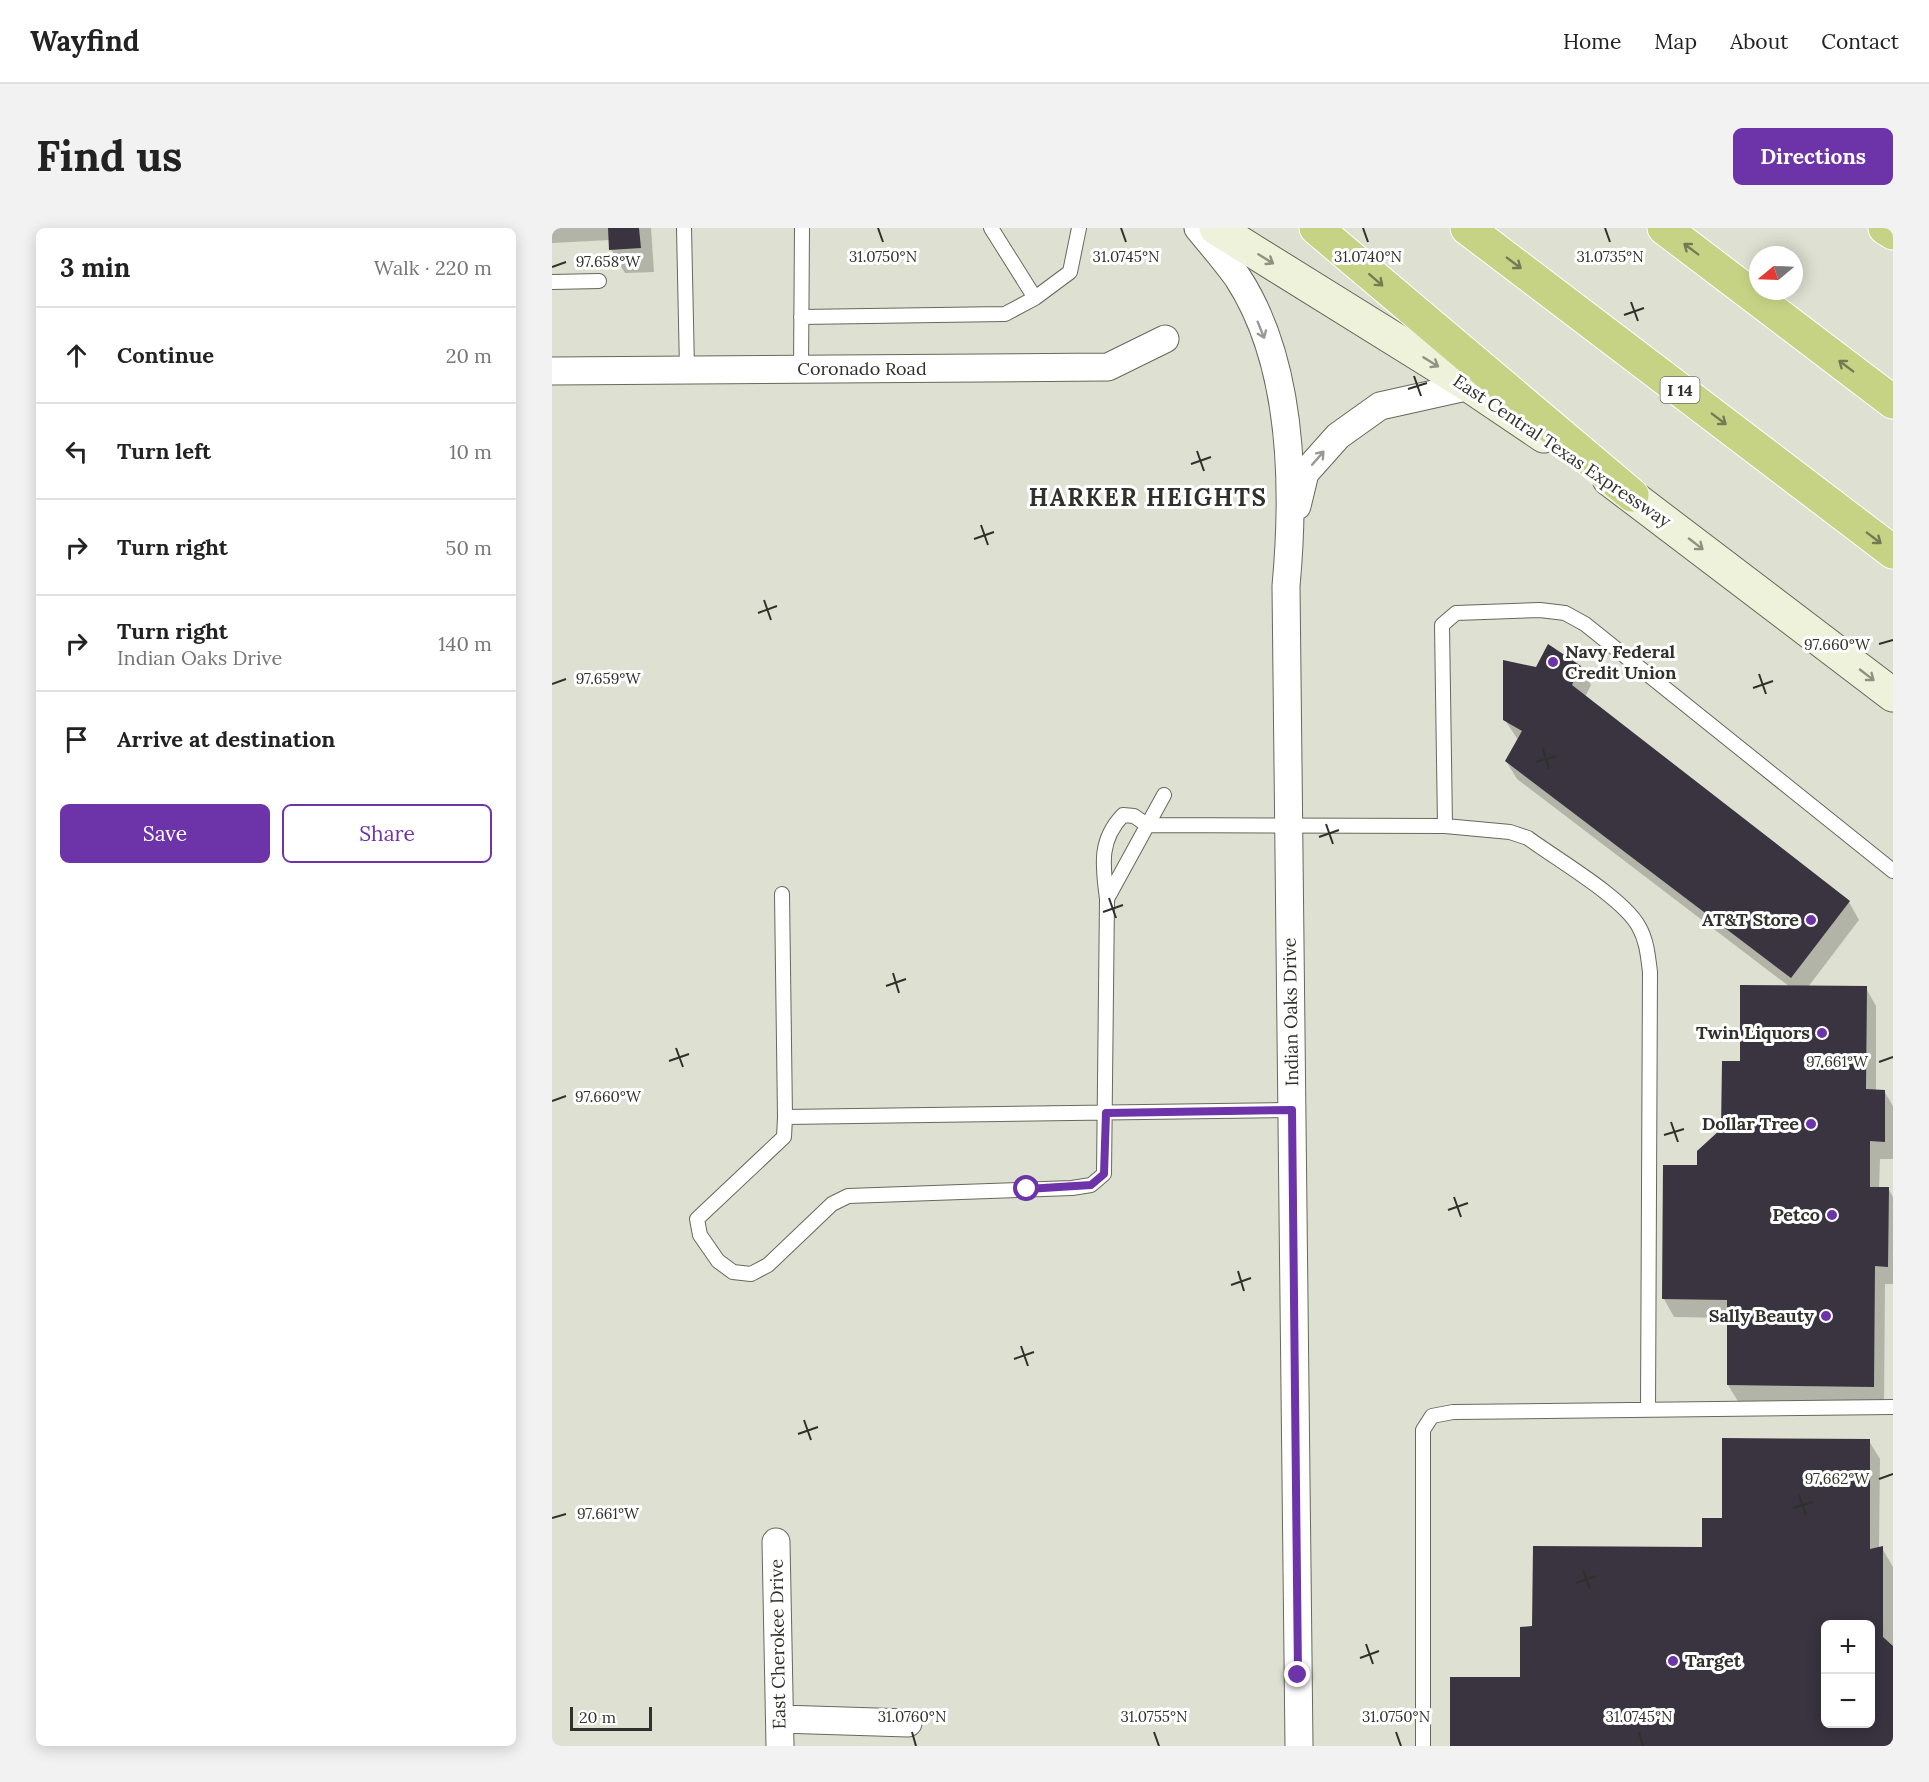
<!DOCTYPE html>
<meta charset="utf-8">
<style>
:root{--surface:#fff;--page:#f2f2f2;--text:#222;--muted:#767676;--line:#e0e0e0;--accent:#6d33a9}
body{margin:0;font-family:Lora,serif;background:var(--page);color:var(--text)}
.controls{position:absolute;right:18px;bottom:18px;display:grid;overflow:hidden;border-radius:9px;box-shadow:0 3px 15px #0003}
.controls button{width:54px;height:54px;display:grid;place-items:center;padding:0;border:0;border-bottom:2px solid var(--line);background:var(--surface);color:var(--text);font:30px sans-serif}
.compass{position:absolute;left:1197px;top:18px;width:54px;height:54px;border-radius:50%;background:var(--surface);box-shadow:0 3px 15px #0003;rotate:251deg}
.scale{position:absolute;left:18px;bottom:15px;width:82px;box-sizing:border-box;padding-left:6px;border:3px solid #30312b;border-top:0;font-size:16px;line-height:21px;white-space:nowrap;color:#30312b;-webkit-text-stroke:4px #fff;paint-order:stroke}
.stop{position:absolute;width:18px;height:18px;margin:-14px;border:4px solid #6d33a9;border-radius:50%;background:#fff}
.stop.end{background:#6d33a9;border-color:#fff;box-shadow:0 2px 6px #0008}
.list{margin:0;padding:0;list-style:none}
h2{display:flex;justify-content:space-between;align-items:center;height:78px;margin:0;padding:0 24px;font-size:26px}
h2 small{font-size:20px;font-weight:400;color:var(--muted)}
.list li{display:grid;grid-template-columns:39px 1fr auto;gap:18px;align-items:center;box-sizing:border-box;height:96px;padding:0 24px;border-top:2px solid var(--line)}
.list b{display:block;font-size:22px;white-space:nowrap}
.list p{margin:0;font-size:20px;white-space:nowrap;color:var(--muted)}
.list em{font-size:20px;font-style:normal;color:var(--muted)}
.actions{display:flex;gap:12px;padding:18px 24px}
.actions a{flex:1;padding:14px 0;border:2px solid var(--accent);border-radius:9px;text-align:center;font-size:21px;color:var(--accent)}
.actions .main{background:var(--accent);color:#fff}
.icon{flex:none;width:33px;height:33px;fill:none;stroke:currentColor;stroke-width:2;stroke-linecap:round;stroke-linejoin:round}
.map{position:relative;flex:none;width:1341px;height:1518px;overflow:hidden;border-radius:9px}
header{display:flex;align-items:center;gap:36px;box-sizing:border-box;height:84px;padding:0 30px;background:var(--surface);border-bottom:2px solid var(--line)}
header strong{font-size:28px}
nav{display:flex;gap:33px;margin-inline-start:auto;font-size:21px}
.intro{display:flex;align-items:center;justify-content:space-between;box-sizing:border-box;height:144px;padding:0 36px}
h1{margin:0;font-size:42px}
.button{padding:15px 27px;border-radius:9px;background:var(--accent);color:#fff;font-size:21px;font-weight:700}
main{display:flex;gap:36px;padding:0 36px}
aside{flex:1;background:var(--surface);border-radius:9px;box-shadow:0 3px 15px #0003}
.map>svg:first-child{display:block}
</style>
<header>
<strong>Wayfind</strong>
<nav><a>Home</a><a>Map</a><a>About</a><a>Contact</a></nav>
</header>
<div class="intro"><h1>Find us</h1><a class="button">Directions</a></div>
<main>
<aside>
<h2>3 min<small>Walk · 220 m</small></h2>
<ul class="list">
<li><svg class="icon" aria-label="ahead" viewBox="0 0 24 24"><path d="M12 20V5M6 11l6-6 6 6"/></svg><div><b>Continue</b></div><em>20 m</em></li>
<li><svg class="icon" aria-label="left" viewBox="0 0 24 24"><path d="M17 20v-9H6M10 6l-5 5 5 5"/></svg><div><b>Turn left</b></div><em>10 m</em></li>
<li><svg class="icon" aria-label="right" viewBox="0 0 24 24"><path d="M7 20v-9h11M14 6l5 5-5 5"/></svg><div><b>Turn right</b></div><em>50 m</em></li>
<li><svg class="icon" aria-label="right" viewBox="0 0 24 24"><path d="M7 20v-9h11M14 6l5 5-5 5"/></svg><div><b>Turn right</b><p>Indian Oaks Drive</p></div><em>140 m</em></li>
<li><svg class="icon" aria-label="arrive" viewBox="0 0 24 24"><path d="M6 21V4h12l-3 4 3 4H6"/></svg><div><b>Arrive at destination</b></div></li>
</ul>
<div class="actions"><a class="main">Save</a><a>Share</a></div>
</aside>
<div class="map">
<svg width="1341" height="1518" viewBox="0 0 1341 1518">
<rect width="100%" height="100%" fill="#dee1d1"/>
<path fill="#0003" fill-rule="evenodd" d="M0,0H99L102,44L73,45L59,21L58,12L0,15Z
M1028,439L1039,457L1033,469L1297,674L1307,692L1256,759L1314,760L1324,778V863H1332L1341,878V931H1328L1327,960H1336L1341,969V1056H1333L1332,1177L1187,1175L1176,1157L1177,1090L1122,1089L1112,1071L1146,939L1171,901L1189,835L1238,759L965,551L954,533L966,512L953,492L984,440Z
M1317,1213L1328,1231L1327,1320H1330L1341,1339V1518H900L969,1450L982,1400L1152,1321L1172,1292ZM1274,1396H1318V1496H1274Z"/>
<path fill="#393440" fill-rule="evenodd" d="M56,0H87L89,20L57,22Z
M996,416L1029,438L1020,457L1298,673L1239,750L953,533L970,503L951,492V432L984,439Z
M1188,757L1315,758L1314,861L1333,862V914L1318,913V959H1337L1336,1039L1323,1038L1322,1159L1175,1157V1072L1110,1071L1111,937H1145V923L1169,901L1170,833H1188Z
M1170,1210L1318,1211V1321L1331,1318V1409L1341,1418V1518H898V1449H968V1399L980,1398L981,1318L1150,1319V1290H1170ZM1274,1396H1318V1496H1274Z"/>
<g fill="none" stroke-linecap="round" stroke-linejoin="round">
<defs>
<path id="service" d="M132,0L135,141
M439,0L483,70L518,44L527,0
M0,54L47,53
M249,89L453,86L483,70
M249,142L250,0
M893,598L890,397L904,385L988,382L1013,385L1033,396L1341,643
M230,666L233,889L740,882
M555,671C551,639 546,613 571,587L582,588L595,597L893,598L958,604L976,610C1004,631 1072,670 1087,699C1095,713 1096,729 1098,744L1096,1182
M233,889L232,909L145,991L148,1007L166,1033L181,1044L199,1046L216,1037L280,976L296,968L520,960L539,957L552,946L555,671L612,567
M871,1518V1202L880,1188L901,1184L1341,1179"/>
<path id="minor" d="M646,0C659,16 674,33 686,50C741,135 743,260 734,358L747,1518
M0,143L556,139L613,111
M745,278L753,245L786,208L828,178L918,158
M224,1314L228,1518
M228,1491L356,1495"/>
<path id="secondary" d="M664,0L918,158L992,208
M1057,251L1341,467"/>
<path id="motorway" d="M764,0L1080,267
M915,0L1341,324
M1112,0L1341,174
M1333,0L1341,5"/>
</defs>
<use href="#service" stroke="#66695b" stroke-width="16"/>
<use href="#minor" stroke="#66695b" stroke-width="29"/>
<use href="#secondary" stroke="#66695b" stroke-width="35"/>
<use href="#motorway" stroke="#fff" stroke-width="35"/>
<use href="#service" stroke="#fff" stroke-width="14"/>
<use href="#minor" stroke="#fff" stroke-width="27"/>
<use href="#secondary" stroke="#eef2da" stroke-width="33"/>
<use href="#motorway" stroke="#c6d385" stroke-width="33"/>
</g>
<defs><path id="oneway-shaft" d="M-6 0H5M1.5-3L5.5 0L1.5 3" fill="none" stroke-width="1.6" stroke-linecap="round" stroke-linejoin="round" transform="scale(1.5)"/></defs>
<g stroke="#747a54">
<use href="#oneway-shaft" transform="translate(1139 21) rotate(-143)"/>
<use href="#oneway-shaft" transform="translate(962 35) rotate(37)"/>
<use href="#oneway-shaft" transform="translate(824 52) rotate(41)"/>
<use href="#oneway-shaft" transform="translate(1294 138) rotate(-143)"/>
<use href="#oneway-shaft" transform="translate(1167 191) rotate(37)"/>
<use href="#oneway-shaft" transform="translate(1322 310) rotate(37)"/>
</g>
<g stroke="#8f9282">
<use href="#oneway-shaft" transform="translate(714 31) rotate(32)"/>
<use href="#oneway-shaft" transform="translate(879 134) rotate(32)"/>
<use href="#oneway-shaft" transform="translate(1144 316) rotate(38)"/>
<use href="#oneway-shaft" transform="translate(1315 447) rotate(38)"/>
</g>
<g stroke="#989895">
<use href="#oneway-shaft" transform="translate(709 102) rotate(68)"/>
<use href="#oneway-shaft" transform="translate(766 230) rotate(-49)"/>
</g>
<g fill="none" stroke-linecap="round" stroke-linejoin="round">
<path stroke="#6d33a9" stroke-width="8" d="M475,961L539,957L552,946L554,885L740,882L746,1447"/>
</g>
<path fill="none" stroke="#30312b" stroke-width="2" d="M326,0L331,14M569,0L574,14M811,0L816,14M1053,0L1058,14M0,39L14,34M1079,74L1086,93M1072,87L1092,80M862,148L869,168M856,161L875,155M645,223L652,243M639,236L659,229M429,297L436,317M422,311L442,304M212,372L219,392M206,385L225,378M1327,416L1341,412M1207,446L1214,466M0,456L14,451M1201,460L1221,453M991,521L997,541M984,534L1004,528M774,596L781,616M767,609L787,602M557,670L564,690M551,684L571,677M341,745L347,765M334,758L354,751M124,820L131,839M117,833L137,826M1327,834L1341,829M0,873L14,868M1119,894L1126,914M1112,907L1132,901M902,969L909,989M896,982L916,975M686,1043L692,1063M679,1057L699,1050M469,1118L476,1138M462,1131L482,1124M252,1192L259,1212M246,1206L266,1199M1327,1251L1341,1246M1247,1267L1254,1287M1241,1280L1261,1274M0,1290L14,1286M1031,1342L1038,1361M1024,1355L1044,1348M814,1416L821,1436M808,1430L827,1423M360,1504L364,1518M602,1504L607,1518M844,1504L849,1518M1087,1504L1091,1518"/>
<g fill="#6d33a9" stroke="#fff" stroke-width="2">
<circle cx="1001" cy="434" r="6"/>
<circle cx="1259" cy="692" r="6"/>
<circle cx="1270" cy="805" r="6"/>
<circle cx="1259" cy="896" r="6"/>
<circle cx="1280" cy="987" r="6"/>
<circle cx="1274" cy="1088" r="6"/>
<circle cx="1121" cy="1433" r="6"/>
</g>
<g text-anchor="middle" stroke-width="6" stroke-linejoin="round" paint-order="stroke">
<rect fill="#fff" stroke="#6e6f6b" stroke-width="1.5" x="1108.5" y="149" width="39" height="26" rx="4.5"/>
<g font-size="16" font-weight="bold" fill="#30312b">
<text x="1128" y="168">I 14</text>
</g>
<g font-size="18" fill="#30312b" stroke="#fff">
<text x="310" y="147">Coronado Road</text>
<text transform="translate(1010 223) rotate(34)" y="6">East Central Texas Expressway</text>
<text transform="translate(739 784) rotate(-91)" y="6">Indian Oaks Drive</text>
<text transform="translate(226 1416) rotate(-91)" y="6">East Cherokee Drive</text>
</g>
<g font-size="18" font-weight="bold" fill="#30312b" stroke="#fff" text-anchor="end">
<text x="1013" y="430" text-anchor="start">Navy Federal<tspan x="1013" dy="21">Credit Union</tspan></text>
<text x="1247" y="698">AT&amp;T Store</text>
<text x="1258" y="811">Twin Liquors</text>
<text x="1247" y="902">Dollar Tree</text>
<text x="1268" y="993">Petco</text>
<text x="1262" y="1094">Sally Beauty</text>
<text x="1133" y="1439" text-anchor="start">Target</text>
</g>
<g font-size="24" font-weight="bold" letter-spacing="1.5" fill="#30312b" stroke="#fff">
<text x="596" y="278">HARKER HEIGHTS</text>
</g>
</g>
<g font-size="15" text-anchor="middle" fill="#30312b" stroke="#fff" stroke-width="6" stroke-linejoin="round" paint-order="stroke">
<text x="331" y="34">31.0750°N</text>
<text x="574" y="34">31.0745°N</text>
<text x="816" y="34">31.0740°N</text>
<text x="1058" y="34">31.0735°N</text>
<text x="56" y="39">97.658°W</text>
<text x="1285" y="422">97.660°W</text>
<text x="56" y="456">97.659°W</text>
<text x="1285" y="839">97.661°W</text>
<text x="56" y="874">97.660°W</text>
<text x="1285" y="1256">97.662°W</text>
<text x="56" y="1291">97.661°W</text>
<text x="360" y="1494">31.0760°N</text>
<text x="602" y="1494">31.0755°N</text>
<text x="844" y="1494">31.0750°N</text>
<text x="1087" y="1494">31.0745°N</text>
</g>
</svg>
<div class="controls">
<button>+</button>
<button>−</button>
</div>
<svg class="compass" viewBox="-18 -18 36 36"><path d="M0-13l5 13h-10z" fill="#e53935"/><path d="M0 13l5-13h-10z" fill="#767676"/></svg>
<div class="scale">20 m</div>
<div class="stop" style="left:475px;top:961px"></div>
<div class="stop end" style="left:746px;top:1447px"></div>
</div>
</main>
